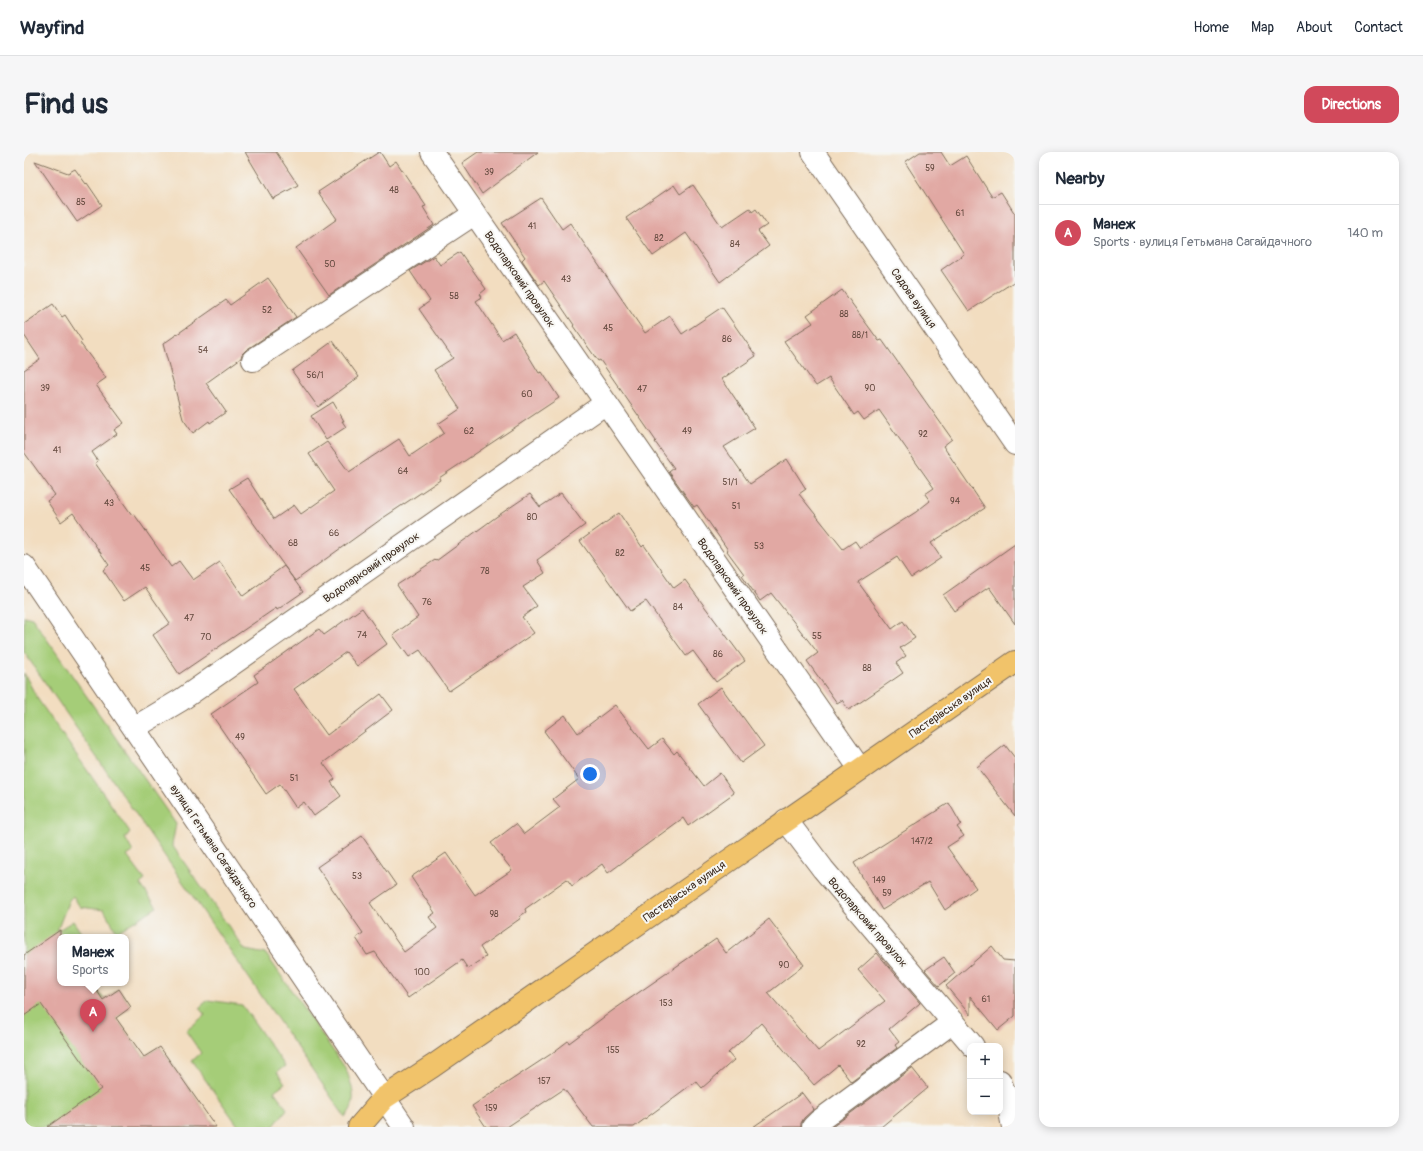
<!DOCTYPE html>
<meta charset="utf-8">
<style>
:root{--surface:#fff;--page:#f6f6f7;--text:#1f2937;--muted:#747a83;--line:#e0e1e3;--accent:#d1495b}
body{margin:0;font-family:Pangolin,sans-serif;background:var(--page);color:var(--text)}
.controls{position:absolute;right:12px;bottom:12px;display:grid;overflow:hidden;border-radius:8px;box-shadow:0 2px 10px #0003}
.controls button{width:36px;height:36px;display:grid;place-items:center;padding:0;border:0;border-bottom:1px solid var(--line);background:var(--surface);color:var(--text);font:20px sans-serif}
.you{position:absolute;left:566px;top:622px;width:14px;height:14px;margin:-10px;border:3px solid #fff;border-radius:50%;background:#1a73e8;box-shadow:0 0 0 6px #1a73e833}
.badge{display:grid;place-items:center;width:26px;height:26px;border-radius:50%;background:var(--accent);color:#fff;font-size:13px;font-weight:700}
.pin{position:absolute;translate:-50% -33px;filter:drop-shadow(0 1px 2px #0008)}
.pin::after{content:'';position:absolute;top:21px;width:14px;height:12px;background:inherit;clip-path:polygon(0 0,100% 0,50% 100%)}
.popup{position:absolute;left:33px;top:782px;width:72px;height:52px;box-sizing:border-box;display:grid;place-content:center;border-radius:8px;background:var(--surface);filter:drop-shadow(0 1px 3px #0005);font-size:13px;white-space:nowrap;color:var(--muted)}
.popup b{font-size:15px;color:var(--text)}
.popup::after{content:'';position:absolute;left:50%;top:100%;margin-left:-8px;border:8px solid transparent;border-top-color:var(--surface)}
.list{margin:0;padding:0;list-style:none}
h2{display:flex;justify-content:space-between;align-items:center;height:52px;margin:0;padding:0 16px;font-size:17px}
h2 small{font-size:13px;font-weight:400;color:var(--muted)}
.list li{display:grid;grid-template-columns:26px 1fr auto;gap:12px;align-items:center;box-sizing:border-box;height:56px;padding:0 16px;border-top:1px solid var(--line)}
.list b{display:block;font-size:15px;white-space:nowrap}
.list p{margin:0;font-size:13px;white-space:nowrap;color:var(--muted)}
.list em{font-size:13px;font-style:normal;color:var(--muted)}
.map{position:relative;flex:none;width:991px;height:975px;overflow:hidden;border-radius:12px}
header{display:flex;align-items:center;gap:24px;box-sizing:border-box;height:56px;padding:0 20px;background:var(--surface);border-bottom:1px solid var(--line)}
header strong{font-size:19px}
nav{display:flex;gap:22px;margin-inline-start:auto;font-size:14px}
.intro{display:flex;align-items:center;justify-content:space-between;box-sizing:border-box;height:96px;padding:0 24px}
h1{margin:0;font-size:28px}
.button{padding:10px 18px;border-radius:12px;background:var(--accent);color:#fff;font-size:14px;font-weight:700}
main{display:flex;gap:24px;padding:0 24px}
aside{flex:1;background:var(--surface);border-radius:12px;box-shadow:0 2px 10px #0003}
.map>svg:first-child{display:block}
</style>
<header>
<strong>Wayfind</strong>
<nav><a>Home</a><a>Map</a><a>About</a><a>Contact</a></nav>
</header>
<div class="intro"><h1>Find us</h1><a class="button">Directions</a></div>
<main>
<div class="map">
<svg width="991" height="975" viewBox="0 0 991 975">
<rect width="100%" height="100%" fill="#f6f6f2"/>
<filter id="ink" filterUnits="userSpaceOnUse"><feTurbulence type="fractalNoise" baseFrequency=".025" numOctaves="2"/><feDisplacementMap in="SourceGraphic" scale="8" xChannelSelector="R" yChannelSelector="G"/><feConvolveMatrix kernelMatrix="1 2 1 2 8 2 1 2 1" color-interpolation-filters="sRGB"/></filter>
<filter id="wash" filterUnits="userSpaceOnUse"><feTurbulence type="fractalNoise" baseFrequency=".012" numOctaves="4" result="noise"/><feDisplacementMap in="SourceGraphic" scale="16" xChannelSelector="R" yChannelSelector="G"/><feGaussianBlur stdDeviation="0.9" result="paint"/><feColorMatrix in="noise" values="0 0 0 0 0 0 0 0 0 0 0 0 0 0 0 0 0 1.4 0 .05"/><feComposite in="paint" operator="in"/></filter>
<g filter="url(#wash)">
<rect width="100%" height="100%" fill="#f2ddc0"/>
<path fill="#a5cd78" stroke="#707c4b" d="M0,464L8,466L152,672L148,693L221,798L242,802L322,917C328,934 335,951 321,965L0,500Z
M0,521L13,546L106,680L101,686L109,700L103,704L121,728L116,732L133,755L93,780L80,758L56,755L49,744L45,748L33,779L49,769L60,785H36V831H68L80,847L95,837L107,855L92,866L120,905L136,895L192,975H0Z
M184,848L218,853L261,914L253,920L261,931L250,939L263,957L249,975H215L168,909L177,901L162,879L181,863L175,856Z"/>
<g id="blocks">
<path fill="#e1a8a3" d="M221,0H252L274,33L249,47Z
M355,0H356L365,14L372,9L402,54L399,55L410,73L305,143L272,96L313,67L294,40Z
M454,0H514L458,42L438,11Z
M896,0H917L926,14L942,4L968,45L977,40L991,62V129L945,159L917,118L940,102L881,10Z
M11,9L44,21L51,17L62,32L63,31L78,53L53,70Z
M650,33L656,42L669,33L698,75L726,56L728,60L732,57L743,73L734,79L745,94L696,130L662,81L629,104L602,66Z
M517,46L538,77L546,71L621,181L646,164L658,182L698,155L732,204L698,227L731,276L700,295L726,332L763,307L782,337L775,342L819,397L831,389L836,396L892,360L906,349L901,342L910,336L855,258L840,268L834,260L830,263L805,226L792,234L760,189L789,171L783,163L818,138L855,189L858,188L928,287L919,294L961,356L907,391L917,406L887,426L873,405L834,430L868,477L879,469L891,486L876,496L882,504L872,511L879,521L825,558L818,548L813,551L783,509L794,501L747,441L736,449L718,423L720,422L703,399L704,398L673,353L670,355L645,320L650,316L631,290L632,289L576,208L574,209L549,174L550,173L520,129L515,133L498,108L501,105L478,71Z
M436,100L462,137L456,142L458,145L452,149L478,188L490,180L515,221L518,220L535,246L415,326L416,328L356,368L271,429L205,337L223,326L250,367L270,353L277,362L310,339L285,302L303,290L325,320L375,287L386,304L420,281L414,272L436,257L410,218L429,206L395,157L406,149L386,119L410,104L416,113Z
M244,126L272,165L222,198L218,202L217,206L182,231L202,260L186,271L185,269L169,281L159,267L139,192L202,148L206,153Z
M29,152L38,165L41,163L58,189L56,191L82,226L72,233L100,271L90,278L93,282L68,300L74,309L71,311L108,363L110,362L147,415L155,409L169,428L196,410L219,444L260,414L279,440L253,458L252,456L155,522L129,483L146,471L121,435L100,449L79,418L85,413L49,361L37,370L23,349L31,343L0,300V218L16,207L0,183V172Z
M309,189L335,225L294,255L268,219Z
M309,250L320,269H318L322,275L302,288L287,264Z
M537,341L561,373L513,408L521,421L499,435L513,454L498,465L510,481L425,539L396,498L385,505L369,483L394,465L373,433L411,408L412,409L472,365L506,342L516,355Z
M595,361L618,395L620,393L650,436L661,428L721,509L692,530L669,499L662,504L622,449L606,459L556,389Z
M991,392V472L965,435L930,459L919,443Z
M338,456L363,492L333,514L322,500L270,537L303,583L357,542L369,558L299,611L311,627L307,630L317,644L290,664L280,650L272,656L256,632L242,642L187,562L234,530L230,523L295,477L300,483Z
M697,535L740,594L717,611L674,552Z
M591,553L625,597L638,587L650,602L653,599L680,634L696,621L710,641L664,674L659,666L584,721L578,712L548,734L543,727L501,757L502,760L496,764L497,766L456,795L462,805L444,817L438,808L384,846L351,800L343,803L332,786L339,781L293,715L338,684L372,733L346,751L380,800L413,776L405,765L411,761L387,725L422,701L451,743L488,718L467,691L492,672L500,682L536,655L529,647L555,627L520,579L541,563L554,581Z
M981,593L991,606V664L953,615Z
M925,651L937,672L933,675L940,684L923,695L952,736L921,758L904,730L858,758L830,711Z
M745,767L780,813L744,841L794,899L861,849L834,818L853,801L896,851L865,877L875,890L871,893L873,896L827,930L814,913L790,933L737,871L704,901L710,908L678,936L672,929L610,975H569L540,937L483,975H462L448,954L527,902L544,889L545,891L588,859L692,787L702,801Z
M36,778V831H68L79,848L95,837L107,855L92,866L120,905L136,895L192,975H23L77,937L17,852L0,864V803Z
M968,794L979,808L991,809V864L974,878L946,844V863L922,834Z
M920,805L931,821L915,834L901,818Z
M888,916L904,936L857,975H808Z
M778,941L790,957L780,966L777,971V975H729Z"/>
</g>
</g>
<g filter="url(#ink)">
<use href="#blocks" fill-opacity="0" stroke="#7b6957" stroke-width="1"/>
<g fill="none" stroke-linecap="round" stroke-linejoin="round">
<defs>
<path id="minor" d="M408,0L836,617
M789,0L991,292
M229,208L450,62
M0,414L380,975
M110,576L157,548L582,251
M762,668L799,717L949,894
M976,929L984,950L989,975
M789,975L795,969L929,870"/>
<path id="major" d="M335,975L360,946L409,914L991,510"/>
</defs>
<use href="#minor" stroke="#7b6957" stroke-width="24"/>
<use href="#major" stroke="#7b6957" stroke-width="24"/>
<use href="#minor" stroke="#fff" stroke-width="22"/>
<use href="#major" stroke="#f1c36a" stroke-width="22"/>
</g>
</g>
<g text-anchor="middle" stroke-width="4" stroke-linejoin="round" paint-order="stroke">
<g font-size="9" fill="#644a3f">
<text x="906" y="19">59</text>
<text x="465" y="23">39</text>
<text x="370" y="41">48</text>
<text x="57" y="53">85</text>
<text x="936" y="64">61</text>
<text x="508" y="77">41</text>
<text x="635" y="89">82</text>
<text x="711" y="95">84</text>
<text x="306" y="115">50</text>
<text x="542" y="130">43</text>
<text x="430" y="147">58</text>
<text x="243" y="161">52</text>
<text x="820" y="165">88</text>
<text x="584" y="179">45</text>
<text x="836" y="186">88/1</text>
<text x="703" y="190">86</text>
<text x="179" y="201">54</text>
<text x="291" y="226">56/1</text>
<text x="21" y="239">39</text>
<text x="846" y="239">90</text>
<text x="618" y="240">47</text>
<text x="503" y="245">60</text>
<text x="445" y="282">62</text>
<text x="663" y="282">49</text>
<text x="899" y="285">92</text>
<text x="33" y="301">41</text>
<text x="379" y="322">64</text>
<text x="706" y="333">51/1</text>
<text x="931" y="352">94</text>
<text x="85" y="354">43</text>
<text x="712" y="357">51</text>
<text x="508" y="368">80</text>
<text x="310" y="384">66</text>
<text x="269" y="394">68</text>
<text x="735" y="397">53</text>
<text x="596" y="404">82</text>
<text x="121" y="419">45</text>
<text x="461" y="422">78</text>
<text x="403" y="453">76</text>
<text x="654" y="458">84</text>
<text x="165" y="469">47</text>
<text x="338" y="486">74</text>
<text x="793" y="487">55</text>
<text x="182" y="488">70</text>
<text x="694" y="505">86</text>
<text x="843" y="519">88</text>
<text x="216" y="588">49</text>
<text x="270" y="629">51</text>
<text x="898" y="692">147/2</text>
<text x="333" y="727">53</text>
<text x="855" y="731">149</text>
<text x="863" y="744">59</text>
<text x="470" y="765">98</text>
<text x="760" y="816">90</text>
<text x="398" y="823">100</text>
<text x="962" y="850">61</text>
<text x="642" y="854">153</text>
<text x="837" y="895">92</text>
<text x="589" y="901">155</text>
<text x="520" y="932">157</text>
<text x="467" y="959">159</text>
</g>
<g font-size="11" fill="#3b2a1e" stroke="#f6f6f2">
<text transform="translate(496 127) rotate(55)" y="4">Водопарковий провулок</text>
<text transform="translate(890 146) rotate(55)" y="4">Садова вулиця</text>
<text transform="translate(347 415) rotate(-35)" y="4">Водопарковий провулок</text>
<text transform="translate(709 434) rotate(55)" y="4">Водопарковий провулок</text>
<text transform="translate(926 555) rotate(-35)" y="4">Пастерівська вулиця</text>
<text transform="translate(190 694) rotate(56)" y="4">вулиця Гетьмана Сагайдачного</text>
<text transform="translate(660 739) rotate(-35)" y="4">Пастерівська вулиця</text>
<text transform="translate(844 770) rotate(49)" y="4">Водопарковий провулок</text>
</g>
</g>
</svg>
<div class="controls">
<button>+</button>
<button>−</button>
</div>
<div class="you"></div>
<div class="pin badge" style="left:69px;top:880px">A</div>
<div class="popup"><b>Манеж</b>Sports</div>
</div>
<aside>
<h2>Nearby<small></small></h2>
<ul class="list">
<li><span class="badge">A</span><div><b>Манеж</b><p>Sports · вулиця Гетьмана Сагайдачного</p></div><em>140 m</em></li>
</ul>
</aside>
</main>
